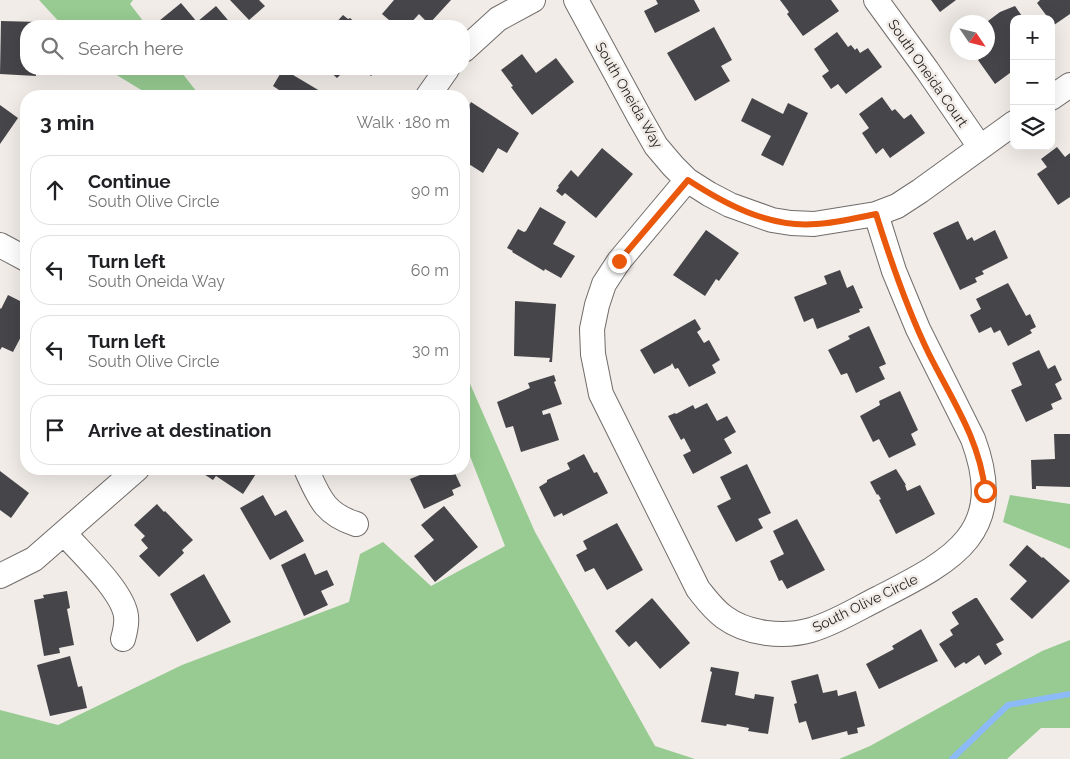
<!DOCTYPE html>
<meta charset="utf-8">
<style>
:root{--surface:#fff;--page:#f6f6f6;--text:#202124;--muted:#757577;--line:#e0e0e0}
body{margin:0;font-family:Raleway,sans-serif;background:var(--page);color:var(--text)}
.controls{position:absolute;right:15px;top:15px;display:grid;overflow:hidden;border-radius:10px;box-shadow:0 5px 20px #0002}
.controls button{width:45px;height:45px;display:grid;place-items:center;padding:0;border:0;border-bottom:1px solid var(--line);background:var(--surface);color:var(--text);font:25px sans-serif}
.compass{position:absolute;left:950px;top:15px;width:45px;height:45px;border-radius:50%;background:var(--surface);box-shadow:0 5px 20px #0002;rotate:125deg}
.stop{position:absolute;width:15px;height:15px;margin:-11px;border:4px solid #ea580c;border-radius:50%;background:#fff}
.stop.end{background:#ea580c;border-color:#fff;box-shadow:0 1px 5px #0008}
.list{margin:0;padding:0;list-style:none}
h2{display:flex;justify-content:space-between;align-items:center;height:65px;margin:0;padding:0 20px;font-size:21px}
h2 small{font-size:16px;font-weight:400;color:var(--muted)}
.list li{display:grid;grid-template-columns:32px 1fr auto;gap:15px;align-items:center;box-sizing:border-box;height:70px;margin:0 10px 10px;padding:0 10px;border:1px solid var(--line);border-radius:20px}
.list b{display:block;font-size:19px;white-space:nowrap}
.list p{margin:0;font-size:16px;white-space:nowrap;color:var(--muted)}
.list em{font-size:16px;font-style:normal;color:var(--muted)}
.icon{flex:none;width:28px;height:28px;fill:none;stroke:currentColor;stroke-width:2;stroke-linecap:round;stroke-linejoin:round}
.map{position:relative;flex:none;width:1070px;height:759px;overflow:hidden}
.search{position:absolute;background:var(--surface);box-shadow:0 5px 20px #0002;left:20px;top:20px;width:450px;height:55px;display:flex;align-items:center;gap:12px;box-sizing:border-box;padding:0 18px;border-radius:20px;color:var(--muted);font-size:19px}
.panel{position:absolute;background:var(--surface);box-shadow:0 5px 20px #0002;left:20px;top:90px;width:450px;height:385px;border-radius:20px}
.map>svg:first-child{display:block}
</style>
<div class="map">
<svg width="1070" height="759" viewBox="0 0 1070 759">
<rect width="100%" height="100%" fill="#f1ece8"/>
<path fill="#97cb91" d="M39,0H133L130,4L147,26H63Z
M107,69H179L200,96H151Z
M464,370L535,532L655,746L695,759H0V710L58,725L182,665L349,602L360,554L383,542L431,586L505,546L468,451L464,446Z
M1010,495L1070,504V549L1003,522Z
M1070,640V728H1041L1007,759H839L870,746L1042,651Z"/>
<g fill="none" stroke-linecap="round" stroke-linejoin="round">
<path stroke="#8cbaf7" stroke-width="6" d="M952,759L1008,705L1070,694"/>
</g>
<path fill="#46454a" d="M230,0H259L265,6L249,20Z
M394,0H451L429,24L419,14L408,26H396L382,14Z
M656,0H694L700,11L655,33L644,11L658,4Z
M780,0H831L839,11L803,36L787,14L789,12Z
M931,0H956L940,12Z
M1040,0H1070V14L1054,25L1051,19H1049L1037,3Z
M181,3L197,22L216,6L233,26H166L164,23L162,25L159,21Z
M1015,6L1024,19H1014V70L995,84L978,60L988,53V21L1000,12Z
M343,15L348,19L350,18L359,26H333Z
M1,21L40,22V26H26V69H36V76L0,74Z
M714,27L732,60L721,66L730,81L695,101L667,53Z
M837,32L848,47L851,45L855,50L857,48L860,53L868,48L882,67L846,94L838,84L831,89L822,76L829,71L814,49Z
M522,54L536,73L556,58L574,82L532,115L511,87L513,86L501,70Z
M283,69L325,94L324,96H275L279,90L273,86Z
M327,69H346L337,78Z
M363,69H378L371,76Z
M882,97L892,111L895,109L904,119L911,114L925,133L890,158L883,148L876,154L862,133L869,128L859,114Z
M752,98L783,114L788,103L808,113L783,166L761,155L771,136L741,121Z
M471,102L519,133L507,153L498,148L483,173L464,161V148L468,142L464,140L467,134L464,132V115Z
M0,105L18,118L0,144Z
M1057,147L1065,157L1070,153V197L1058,205L1037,174L1047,167L1041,159Z
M602,148L633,174L596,218L565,193L562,196L556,191L559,187L558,186L571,170L578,177Z
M540,207L566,222L553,244L575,256L561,278L545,269L544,271L512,252L513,251L507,248L518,229L524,232L526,231Z
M958,221L967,240L972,237L974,241L995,230L1008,258L982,271L984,274L975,278L977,282L960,290L933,233Z
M706,230L739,253L719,281L716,279L705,296L673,275Z
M840,270L847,288L853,285L863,308L859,309L860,312L817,329L813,318L804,322L794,297L827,284L824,276Z
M1008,283L1026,316L1030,314L1036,327L1030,330L1032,333L1008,346L1000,330L994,333L991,327L979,333L970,315L981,309L976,299Z
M8,295L26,304V327L13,352L2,347L0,350V308L1,309Z
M515,301L556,304L552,362H549L550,358L514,356Z
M695,319L701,329L697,332L704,343L709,340L720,360L712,365L716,373L689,387L678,368L675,369L672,363L671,365L654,374L640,350Z
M869,326L886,364L879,367L885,379L856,393L847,373L841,375L828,350L850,339L848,336Z
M1039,350L1048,369L1055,365L1062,380L1055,384L1062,399L1051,404L1053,409L1026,422L1011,390L1022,385L1012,363Z
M554,375L556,381L554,382L562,404L542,411L543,415L550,413L559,440L521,452L513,426L506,428L497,402L530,388L528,383Z
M900,391L918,430L911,434L916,445L889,458L879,439L873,442L860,416L880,405L879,401Z
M707,403L717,421L727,416L736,432L724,439L732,453L693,474L683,455L691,451L684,438L681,440L668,416L675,413L676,414L693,405L695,409Z
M1054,434H1070V487L1036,486V489H1032L1031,460L1055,459Z
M584,454L594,473L597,472L608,493L563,516L562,513L554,517L539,487L547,482V480L570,469L567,463Z
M747,464L771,513L758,519L763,528L736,542L717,506L731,499L720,477Z
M196,469H259L243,494L216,476L213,480Z
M423,469H453L461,486L452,490L454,495L424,509L410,479L425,473Z
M896,469L906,485H905L907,491L920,485L935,514L896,534L879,500L881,499L878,494L877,495L870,482Z
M0,471L29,493L11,518L0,510Z
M263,495L275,516L286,510L304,541L270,560L240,508Z
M157,504L164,512L165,511L193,540L182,550L184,553L159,577L139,556L148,548L141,540L145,536L134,525Z
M444,506L478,547L435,582L414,556L434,540L421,525Z
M797,519L825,570L787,589L782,580L779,581L770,561L784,554L773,531Z
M617,523L643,570L607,590L594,568L585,572L576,555L587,549L583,541Z
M1027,545L1042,558L1043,557L1070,581L1032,619L1010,599L1027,581L1009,565Z
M305,553L315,575L327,570L334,585L321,591L328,605L304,616L281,565Z
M204,574L231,622L197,642L170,594Z
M67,591L70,608L67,609L74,645L59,648L60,653L44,656L34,600L44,598L43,595Z
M652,598L690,643L660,669L636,641L629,647L615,631Z
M975,598H977L1004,640L996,644L1002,654L985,665L979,655L966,664L964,662L955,668L939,644L953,635L950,630L959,624L952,613V612Z
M921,629L938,661L879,689L866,664L894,649L892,646Z
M70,656L78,687L82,686L87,708L50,716L37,665Z
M711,667L739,672L735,695L754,699L755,694L774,697L768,734L748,731L749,728L727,724L726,726L701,722L712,672L710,671Z
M818,674L823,693L837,690L838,696L856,691L865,726L857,728L858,733L848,735L847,731L812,740L806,721L799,723L794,704L797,703L791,681Z"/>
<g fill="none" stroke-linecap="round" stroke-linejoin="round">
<defs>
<path id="street" d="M576,0L640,118L656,146L673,166L687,180L709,194L730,205L772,220L791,223L814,224L876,214L897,206L920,191L1014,123
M876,0L927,70L980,147
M464,50L498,19L533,0
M428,96L447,69
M1051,98L1070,85
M687,180L619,261L604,284L597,305L592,329L593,354L601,394L698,589C706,599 713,609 724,617C747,634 783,638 811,630C835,623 857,609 879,598C953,560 1008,533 973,439L918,329L894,271L876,214
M0,245L26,259
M306,469C319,497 324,514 356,524
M64,533C81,553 123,591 126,616C127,624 125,632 123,639
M0,576L34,559L137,469"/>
</defs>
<use href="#street" stroke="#716c69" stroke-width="26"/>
<use href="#street" stroke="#fff" stroke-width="24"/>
</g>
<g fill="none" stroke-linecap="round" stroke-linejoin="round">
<path stroke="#ea580c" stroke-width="6" d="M619,261L688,180C725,204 769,228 816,224C836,223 856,218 876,214C891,262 907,309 929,354C951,398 980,440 985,491"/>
</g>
<g text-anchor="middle" stroke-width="5" stroke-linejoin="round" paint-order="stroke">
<g font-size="14" fill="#252321" stroke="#f1ece8">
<text transform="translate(928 73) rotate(55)" y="5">South Oneida Court</text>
<text transform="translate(629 95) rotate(60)" y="5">South Oneida Way</text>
<text transform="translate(865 603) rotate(-26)" y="5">South Olive Circle</text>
</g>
</g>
</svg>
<div class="controls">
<button>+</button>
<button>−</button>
<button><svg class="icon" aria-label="layers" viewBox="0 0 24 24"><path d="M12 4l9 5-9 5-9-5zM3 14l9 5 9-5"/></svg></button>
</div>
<svg class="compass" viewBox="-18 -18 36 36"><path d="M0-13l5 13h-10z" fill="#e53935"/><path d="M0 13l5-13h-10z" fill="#757577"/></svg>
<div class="stop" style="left:985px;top:491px"></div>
<div class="stop end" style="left:619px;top:261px"></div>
<div class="search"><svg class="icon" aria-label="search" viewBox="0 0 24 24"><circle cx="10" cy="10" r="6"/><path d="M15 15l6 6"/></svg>Search here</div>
<section class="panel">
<h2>3 min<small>Walk · 180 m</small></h2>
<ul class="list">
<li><svg class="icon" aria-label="ahead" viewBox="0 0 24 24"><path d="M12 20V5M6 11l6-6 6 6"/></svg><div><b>Continue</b><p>South Olive Circle</p></div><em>90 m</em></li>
<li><svg class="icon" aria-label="left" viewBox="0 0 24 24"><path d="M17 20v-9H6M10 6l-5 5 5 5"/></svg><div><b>Turn left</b><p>South Oneida Way</p></div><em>60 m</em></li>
<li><svg class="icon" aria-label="left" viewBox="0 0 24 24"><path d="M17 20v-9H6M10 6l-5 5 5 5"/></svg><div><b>Turn left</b><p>South Olive Circle</p></div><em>30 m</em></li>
<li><svg class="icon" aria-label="arrive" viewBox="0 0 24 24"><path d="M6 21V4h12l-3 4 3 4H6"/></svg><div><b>Arrive at destination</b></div></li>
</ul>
</section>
</div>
